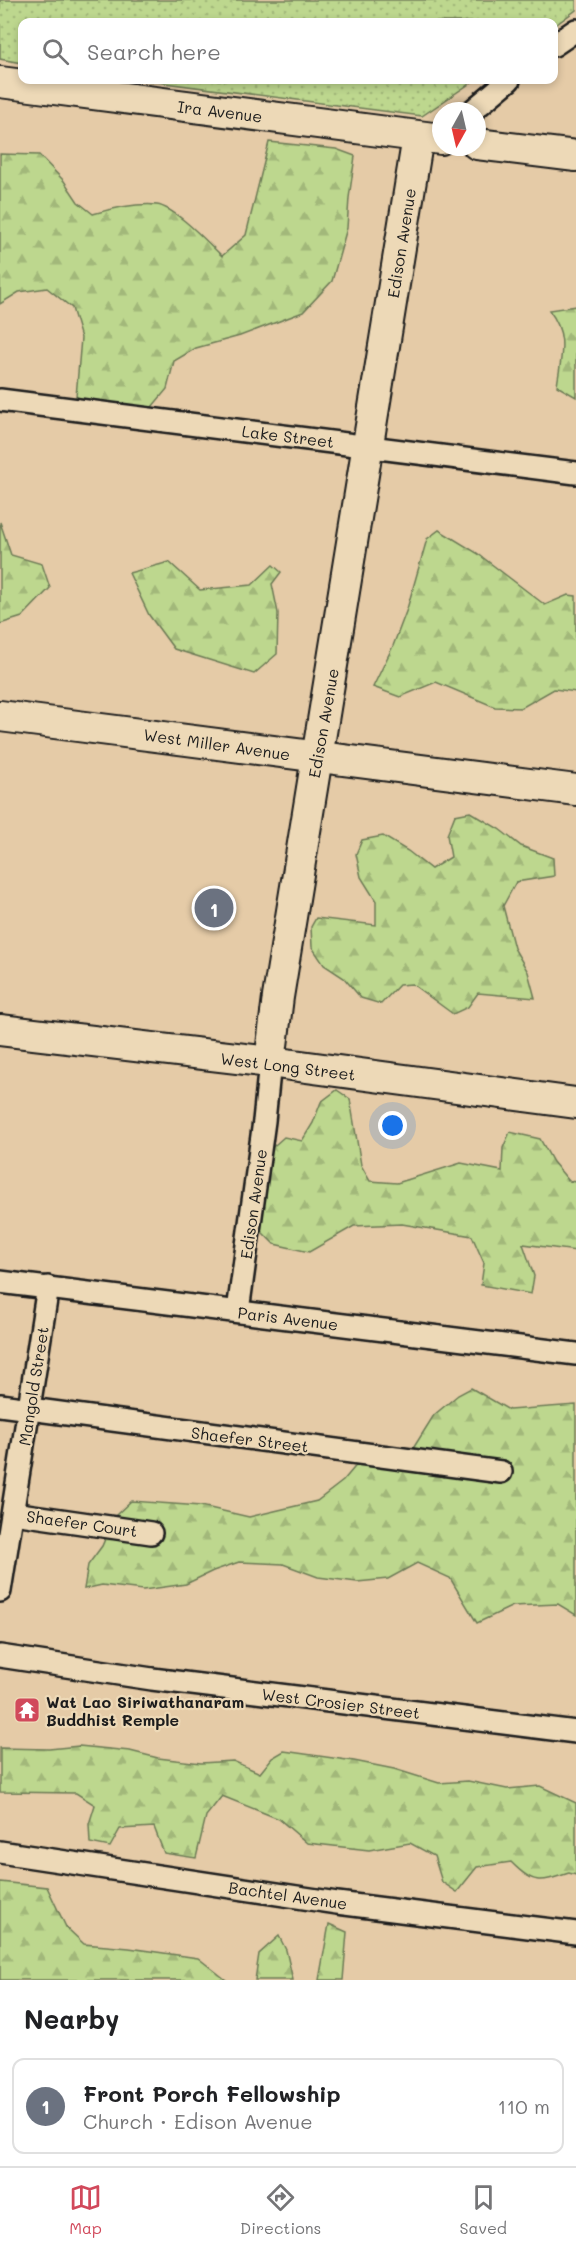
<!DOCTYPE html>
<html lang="en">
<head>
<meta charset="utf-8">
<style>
  :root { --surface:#fff; --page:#f2f2f2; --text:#202124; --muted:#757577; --line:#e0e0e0; --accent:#d1495b }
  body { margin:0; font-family:Mali,sans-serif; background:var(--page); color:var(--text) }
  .compass { position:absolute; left:432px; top:102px; width:54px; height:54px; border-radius:50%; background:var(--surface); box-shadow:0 3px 9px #0003; rotate:188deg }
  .you { position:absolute; left:393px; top:1126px; width:21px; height:21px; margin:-15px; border:4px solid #fff; border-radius:50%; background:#1a73e8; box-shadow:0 0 0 9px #1a73e833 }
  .badge { display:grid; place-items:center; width:39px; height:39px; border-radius:50%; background:var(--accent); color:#fff; font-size:20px; font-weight:700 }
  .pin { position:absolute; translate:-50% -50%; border:3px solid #fff; box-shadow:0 2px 6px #0006 }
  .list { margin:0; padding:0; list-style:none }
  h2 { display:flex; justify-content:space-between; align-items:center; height:78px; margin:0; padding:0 24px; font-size:26px }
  h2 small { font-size:20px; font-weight:400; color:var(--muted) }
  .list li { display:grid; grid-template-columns:39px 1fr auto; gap:18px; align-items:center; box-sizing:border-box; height:96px; margin:0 12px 12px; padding:0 12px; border:2px solid var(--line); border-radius:12px }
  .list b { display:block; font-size:22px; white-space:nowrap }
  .list p { margin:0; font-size:20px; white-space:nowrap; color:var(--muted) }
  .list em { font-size:20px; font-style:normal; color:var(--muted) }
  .icon { flex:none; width:33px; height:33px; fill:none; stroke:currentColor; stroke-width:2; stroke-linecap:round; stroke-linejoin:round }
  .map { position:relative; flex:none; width:576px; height:1980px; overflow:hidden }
  .search { position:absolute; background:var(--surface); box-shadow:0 3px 9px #0003; left:18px; right:18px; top:18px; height:66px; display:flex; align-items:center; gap:15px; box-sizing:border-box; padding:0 21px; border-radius:12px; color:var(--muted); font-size:22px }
  .sheet { height:186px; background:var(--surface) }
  nav { display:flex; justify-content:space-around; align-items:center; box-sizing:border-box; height:84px; border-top:2px solid var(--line); background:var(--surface); font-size:16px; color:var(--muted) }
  nav a { display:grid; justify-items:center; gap:3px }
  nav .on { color:var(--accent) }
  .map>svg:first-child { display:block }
  .grass { fill:url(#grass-dots); stroke:#6c7a55; stroke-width:1.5 }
  .forest { fill:url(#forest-firs); stroke:#6c7a55; stroke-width:1.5 }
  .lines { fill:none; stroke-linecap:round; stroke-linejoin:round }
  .street-casing { stroke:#1c1c1c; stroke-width:26 }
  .secondary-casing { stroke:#1c1c1c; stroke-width:34 }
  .street { stroke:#edd9b7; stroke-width:21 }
  .secondary { stroke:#edd9b7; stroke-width:30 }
  .labels { text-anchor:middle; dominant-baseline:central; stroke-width:4.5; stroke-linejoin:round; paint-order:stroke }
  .street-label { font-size:16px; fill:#1c1c1c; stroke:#edd9b7 }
  .poi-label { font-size:16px; font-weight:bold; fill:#1c1c1c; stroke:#edd9b7; text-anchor:start }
</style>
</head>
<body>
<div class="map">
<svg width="576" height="1980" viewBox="0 0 576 1980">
  <defs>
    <pattern id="grass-dots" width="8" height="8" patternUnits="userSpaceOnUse" patternTransform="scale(1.5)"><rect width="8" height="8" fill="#bdd78e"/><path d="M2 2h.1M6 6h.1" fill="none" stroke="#a2b87a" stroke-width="1.8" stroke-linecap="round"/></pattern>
    <pattern id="forest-firs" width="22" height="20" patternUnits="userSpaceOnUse" patternTransform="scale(1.5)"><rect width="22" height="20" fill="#bdd78e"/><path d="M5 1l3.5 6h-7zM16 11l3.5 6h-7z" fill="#a2b87a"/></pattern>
  </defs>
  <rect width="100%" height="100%" fill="#e5cba7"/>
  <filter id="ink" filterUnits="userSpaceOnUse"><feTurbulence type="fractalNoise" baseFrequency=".0167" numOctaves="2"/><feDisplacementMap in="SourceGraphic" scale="12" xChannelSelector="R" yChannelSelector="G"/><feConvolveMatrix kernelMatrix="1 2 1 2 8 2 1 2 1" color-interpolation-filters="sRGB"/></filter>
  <g filter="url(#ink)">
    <g class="grass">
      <path d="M 0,0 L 576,0 L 576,10 L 554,26 L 554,22 L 22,22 L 22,63 L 0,59 Z"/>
      <path d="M 141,80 L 475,80 L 422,116 Z"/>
    </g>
    <g class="forest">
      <path d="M 269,142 L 336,149 L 355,156 L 349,198 L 347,228 L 332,281 L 303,312 L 240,336 L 196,348 L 174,361 L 167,389 L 152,407 L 114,406 L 76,397 L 81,338 L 72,308 L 47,288 L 19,292 L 0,304 L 0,154 L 39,155 L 64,181 L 78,202 L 93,214 C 114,208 136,203 157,205 C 176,208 208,243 222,256 L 246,235 Z"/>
      <path d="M 576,306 L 576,397 L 557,386 C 561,356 569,336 549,310 Z"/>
      <path d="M 0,522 L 11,555 L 42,564 L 50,588 L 22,617 L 0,624 Z"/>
      <path d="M 439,530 L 477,553 L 545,605 L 568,595 L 576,596 L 576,692 L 554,689 L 521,708 L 495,707 L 436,682 L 400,697 L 373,687 L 393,646 L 407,609 L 427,539 Z"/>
      <path d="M 169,562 L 200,590 L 252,585 L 273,565 L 281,572 L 272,584 L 278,613 L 277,654 L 254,674 L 174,649 L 149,615 L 129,573 Z"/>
      <path d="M 470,812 L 499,829 L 521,846 L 553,858 L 554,876 L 516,882 L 503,906 L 514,948 L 528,972 L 535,998 L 478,993 L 468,1007 L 453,1014 L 412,984 L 399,985 L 381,1004 L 361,998 L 344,978 L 324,965 L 312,947 L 311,927 L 316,918 L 376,925 L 376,901 L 361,877 L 356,854 L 362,840 L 383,836 L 408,851 L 431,869 L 451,857 L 447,835 L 455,815 Z"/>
      <path d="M 337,1090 L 350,1099 L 361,1165 L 370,1181 L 397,1183 L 461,1163 L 502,1171 L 503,1148 L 510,1132 L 540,1139 L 553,1162 L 569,1181 L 576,1182 L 576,1251 L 523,1244 L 534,1276 L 531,1294 L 481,1285 L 484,1263 L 472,1236 L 402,1224 L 354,1226 L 309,1252 L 274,1244 L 259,1229 L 267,1152 L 284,1137 L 302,1141 L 313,1123 L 321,1102 Z"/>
      <path d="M 471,1388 L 509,1410 L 576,1405 L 576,1615 L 558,1604 L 513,1606 L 477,1623 L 450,1578 L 417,1563 L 388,1579 L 357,1582 L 318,1577 L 283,1564 L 239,1562 L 213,1571 L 186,1584 L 143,1590 L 102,1585 L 84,1589 L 88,1565 L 102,1546 L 115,1516 L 131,1501 L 201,1506 L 249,1517 L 317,1501 L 343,1481 L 359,1462 L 414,1447 L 434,1415 L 458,1395 Z"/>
      <path d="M 79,1746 L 130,1751 L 158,1758 L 201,1763 L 233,1761 L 260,1773 L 272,1758 L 284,1751 L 354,1761 L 394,1769 L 439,1783 L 468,1781 L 507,1789 L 540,1786 L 576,1803 L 576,1875 L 569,1873 C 539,1883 534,1885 511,1862 L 477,1867 L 457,1892 L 442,1882 L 434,1856 L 410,1843 L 369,1850 L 307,1843 L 279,1819 L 222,1796 L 206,1816 L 196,1858 L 164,1853 L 154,1827 L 120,1829 L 110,1847 L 90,1843 L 89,1824 L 95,1805 L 76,1793 L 0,1792 L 0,1748 L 49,1749 Z"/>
      <path d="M 0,1882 L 47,1887 L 66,1927 L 84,1944 L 129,1948 L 198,1958 L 226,1980 L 0,1980 Z"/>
      <path d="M 329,1924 L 347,1932 L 343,1980 L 319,1980 Z"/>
      <path d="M 279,1936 L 286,1950 L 293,1980 L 255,1980 L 259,1954 Z"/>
    </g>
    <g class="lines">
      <defs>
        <g id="street">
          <path d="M 554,45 L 576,30"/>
          <path d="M 472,111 L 509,80"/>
          <path d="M 0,400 L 576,473"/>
          <path d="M 0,1282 L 576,1354"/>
          <path d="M 238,1311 L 264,1121 L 270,1062"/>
          <path d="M 0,1405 L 501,1472"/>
          <path d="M 13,1513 L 151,1533"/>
          <path d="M 0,1591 L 48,1287"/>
          <path d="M 0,1656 L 152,1679 L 576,1732"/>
          <path d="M 0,1852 L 337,1903 L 576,1933"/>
        </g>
        <g id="secondary">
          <path d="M 0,82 L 441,139"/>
          <path d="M 477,144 L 576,156"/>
          <path d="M 0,716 L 576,790"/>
          <path d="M 0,1030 L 270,1062 L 576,1103"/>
          <path d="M 270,1062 L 278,997 L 418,137"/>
        </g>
      </defs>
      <use href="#street" class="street-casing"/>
      <use href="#secondary" class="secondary-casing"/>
      <use href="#street" class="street"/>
      <use href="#secondary" class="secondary"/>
    </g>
  </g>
  <defs>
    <symbol id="temple-square" viewBox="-11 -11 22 22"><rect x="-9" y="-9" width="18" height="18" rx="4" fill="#d1495b" stroke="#edd9b7"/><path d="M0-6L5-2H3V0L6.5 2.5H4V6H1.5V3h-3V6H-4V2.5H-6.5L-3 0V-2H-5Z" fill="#fff"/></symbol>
  </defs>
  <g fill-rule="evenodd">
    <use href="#temple-square" x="12" y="1695" width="30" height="30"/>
  </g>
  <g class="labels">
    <g class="street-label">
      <text transform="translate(220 111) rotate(7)">Ira Avenue</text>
      <text transform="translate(401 243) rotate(-81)">Edison Avenue</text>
      <text transform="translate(288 436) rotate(7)">Lake Street</text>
      <text transform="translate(323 723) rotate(-80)">Edison Avenue</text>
      <text transform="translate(217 744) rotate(8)">West Miller Avenue</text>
      <text transform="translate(288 1066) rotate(7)">West Long Street</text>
      <text transform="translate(253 1204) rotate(-82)">Edison Avenue</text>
      <text transform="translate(288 1318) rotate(7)">Paris Avenue</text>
      <text transform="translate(33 1386) rotate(-81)">Mangold Street</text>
      <text transform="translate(250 1439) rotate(7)">Shaefer Street</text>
      <text transform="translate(82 1523) rotate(8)">Shaefer Court</text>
      <text transform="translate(341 1703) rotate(7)">West Crosier Street</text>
      <text transform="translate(288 1895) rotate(8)">Bachtel Avenue</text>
    </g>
    <g class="poi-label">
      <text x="46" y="1701">Wat Lao Siriwathanaram<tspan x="46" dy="18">Buddhist Remple</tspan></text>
    </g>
  </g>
</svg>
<svg class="compass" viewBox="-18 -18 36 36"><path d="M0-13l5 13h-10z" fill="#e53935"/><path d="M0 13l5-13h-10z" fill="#757577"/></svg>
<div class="you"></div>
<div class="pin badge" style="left:214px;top:908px;background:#6b7280">1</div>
<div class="search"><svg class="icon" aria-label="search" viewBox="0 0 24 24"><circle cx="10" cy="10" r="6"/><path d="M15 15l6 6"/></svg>Search here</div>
</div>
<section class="sheet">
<h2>Nearby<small></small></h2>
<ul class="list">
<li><span class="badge" style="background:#6b7280">1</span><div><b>Front Porch Fellowship</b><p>Church · Edison Avenue</p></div><em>110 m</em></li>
</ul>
</section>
<nav>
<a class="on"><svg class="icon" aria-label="map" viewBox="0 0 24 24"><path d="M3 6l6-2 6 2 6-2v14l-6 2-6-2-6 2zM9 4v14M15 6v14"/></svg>Map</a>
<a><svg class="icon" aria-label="directions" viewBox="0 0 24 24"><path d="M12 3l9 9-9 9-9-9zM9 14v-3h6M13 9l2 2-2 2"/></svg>Directions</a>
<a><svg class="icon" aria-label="saved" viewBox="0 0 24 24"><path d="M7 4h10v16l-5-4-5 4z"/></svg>Saved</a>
</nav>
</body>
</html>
